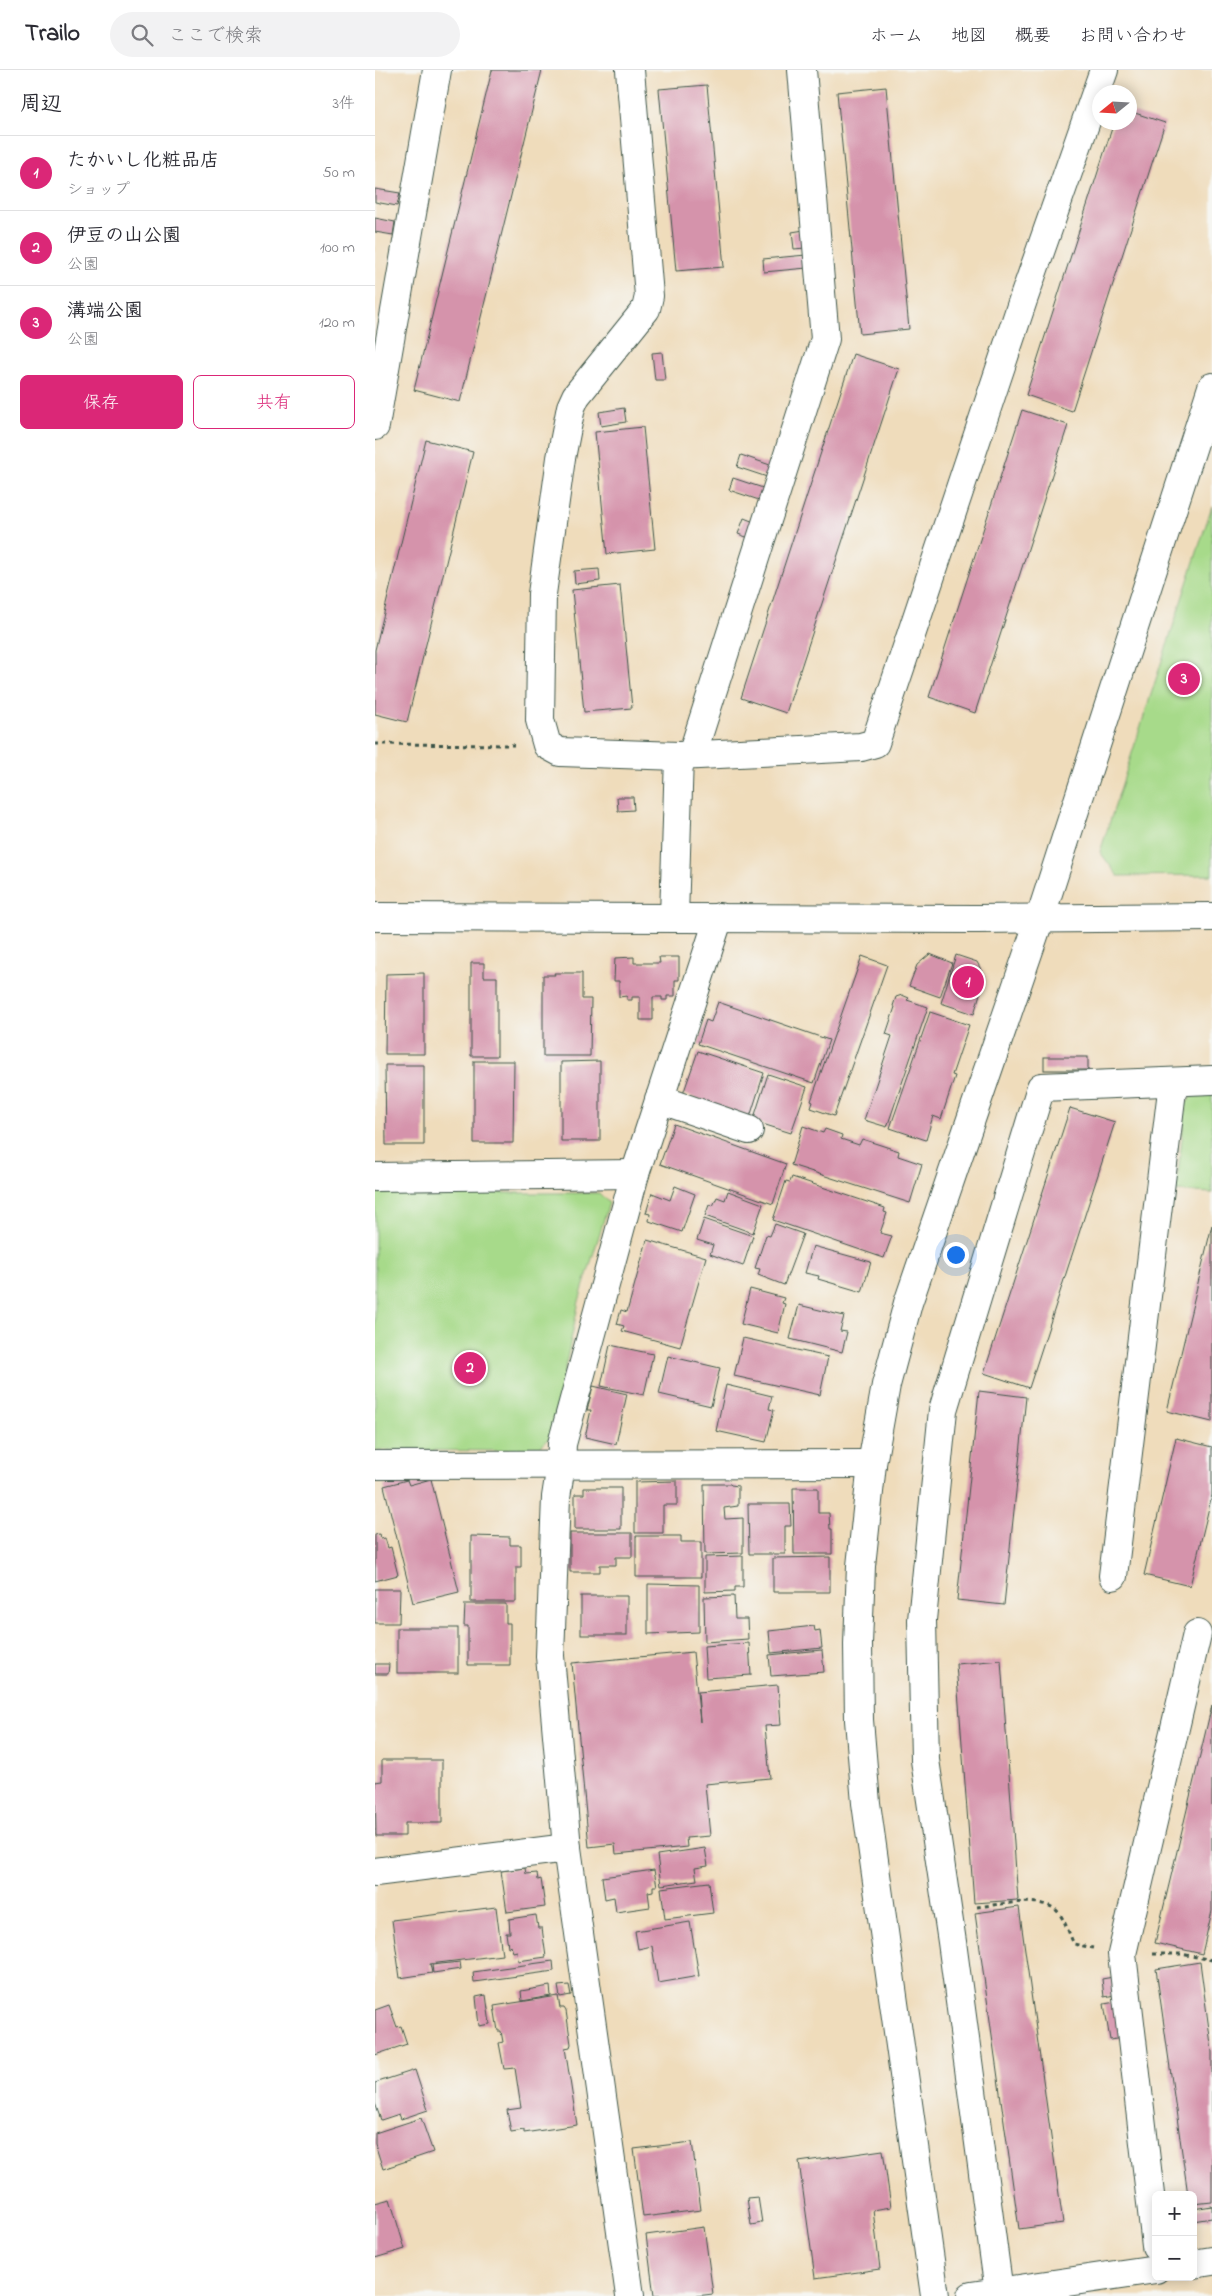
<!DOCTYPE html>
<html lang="ja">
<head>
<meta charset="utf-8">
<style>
  :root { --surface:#fff; --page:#f2f2f3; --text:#2b2b33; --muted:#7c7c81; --line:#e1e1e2; --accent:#db2777 }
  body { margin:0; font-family:"Indie Flower","Klee One",sans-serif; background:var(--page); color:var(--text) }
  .controls { position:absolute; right:15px; bottom:15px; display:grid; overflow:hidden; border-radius:8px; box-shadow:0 2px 12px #0003 }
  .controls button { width:45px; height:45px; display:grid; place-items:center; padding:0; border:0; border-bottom:1px solid var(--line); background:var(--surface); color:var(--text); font:25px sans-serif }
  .compass { position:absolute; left:717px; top:15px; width:45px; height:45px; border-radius:50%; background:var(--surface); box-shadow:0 2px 12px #0003; rotate:252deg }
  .you { position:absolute; left:580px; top:1184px; width:18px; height:18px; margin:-12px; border:4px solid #fff; border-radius:50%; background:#1a73e8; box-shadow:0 0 0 8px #1a73e833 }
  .badge { display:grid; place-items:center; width:32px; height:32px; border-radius:50%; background:var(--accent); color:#fff; font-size:16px; font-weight:700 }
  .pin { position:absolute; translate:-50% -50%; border:2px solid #fff; box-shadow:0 1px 5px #0006 }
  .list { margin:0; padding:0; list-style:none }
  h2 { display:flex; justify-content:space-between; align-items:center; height:65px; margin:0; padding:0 20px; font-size:21px }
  h2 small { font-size:16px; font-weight:400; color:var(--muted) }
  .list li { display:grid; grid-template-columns:32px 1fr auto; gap:15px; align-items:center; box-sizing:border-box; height:75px; padding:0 20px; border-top:1px solid var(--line) }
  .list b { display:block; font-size:19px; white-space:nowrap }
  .list p { margin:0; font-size:16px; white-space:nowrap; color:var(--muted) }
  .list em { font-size:16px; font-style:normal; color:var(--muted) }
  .actions { display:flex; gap:10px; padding:15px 20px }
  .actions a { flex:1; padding:11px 0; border:1px solid var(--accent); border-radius:8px; text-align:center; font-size:18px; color:var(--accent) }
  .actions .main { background:var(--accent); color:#fff }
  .icon { flex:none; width:28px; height:28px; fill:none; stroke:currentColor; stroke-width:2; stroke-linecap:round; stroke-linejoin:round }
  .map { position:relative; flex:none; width:837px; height:2226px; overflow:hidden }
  header { display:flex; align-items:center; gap:30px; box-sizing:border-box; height:70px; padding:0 25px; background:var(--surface); border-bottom:1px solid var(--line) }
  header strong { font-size:24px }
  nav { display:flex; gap:28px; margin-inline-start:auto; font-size:18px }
  .search { width:350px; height:45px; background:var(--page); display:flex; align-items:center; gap:12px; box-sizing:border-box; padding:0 18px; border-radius:28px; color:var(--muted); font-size:19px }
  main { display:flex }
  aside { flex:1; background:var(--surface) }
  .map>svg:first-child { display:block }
  .park { fill:#a7da8a; stroke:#638c5f }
  .building { fill:#d593ab }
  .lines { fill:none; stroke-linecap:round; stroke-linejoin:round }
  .minor-casing { stroke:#3e5548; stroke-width:30 }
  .path { stroke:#3e5548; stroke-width:3; stroke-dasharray:4 4; stroke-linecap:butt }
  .minor { stroke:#fff; stroke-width:28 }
</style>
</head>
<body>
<header>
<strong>Trailo</strong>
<div class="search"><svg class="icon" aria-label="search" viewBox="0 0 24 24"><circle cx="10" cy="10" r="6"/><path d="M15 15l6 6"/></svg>ここで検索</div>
<nav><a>ホーム</a><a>地図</a><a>概要</a><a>お問い合わせ</a></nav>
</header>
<main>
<aside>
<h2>周辺<small>3件</small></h2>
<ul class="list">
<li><span class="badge">1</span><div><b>たかいし化粧品店</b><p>ショップ</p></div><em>50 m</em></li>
<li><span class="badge">2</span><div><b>伊豆の山公園</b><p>公園</p></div><em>100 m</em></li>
<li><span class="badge">3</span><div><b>溝端公園</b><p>公園</p></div><em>120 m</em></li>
</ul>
<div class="actions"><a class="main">保存</a><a>共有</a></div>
</aside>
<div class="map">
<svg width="837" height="2226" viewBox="0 0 837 2226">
  <rect width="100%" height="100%" fill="#f6f6f2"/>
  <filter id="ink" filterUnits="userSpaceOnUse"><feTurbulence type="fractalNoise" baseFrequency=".02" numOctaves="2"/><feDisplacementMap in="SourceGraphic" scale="10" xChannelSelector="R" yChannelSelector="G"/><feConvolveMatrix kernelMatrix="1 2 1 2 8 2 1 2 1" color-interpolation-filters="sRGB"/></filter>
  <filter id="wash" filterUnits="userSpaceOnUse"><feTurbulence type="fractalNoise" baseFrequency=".0096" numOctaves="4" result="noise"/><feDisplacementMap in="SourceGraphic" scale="20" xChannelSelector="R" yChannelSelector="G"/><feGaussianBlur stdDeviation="1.12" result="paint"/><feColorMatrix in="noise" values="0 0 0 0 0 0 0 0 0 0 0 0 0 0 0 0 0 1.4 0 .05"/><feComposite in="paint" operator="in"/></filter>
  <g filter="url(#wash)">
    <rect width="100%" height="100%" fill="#efdcbb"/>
    <g class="park">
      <path d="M 837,436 L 837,805 L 743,806 L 725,782 Z"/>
      <path d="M 824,1021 L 837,1021 L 837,1123 L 801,1121 L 811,1034 L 816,1027 Z"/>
      <path d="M 0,1123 L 224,1123 L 234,1133 L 204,1231 L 176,1366 L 161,1381 L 0,1380 Z"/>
    </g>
    <g id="blocks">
      <g class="building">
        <path d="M 117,0 L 167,0 L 85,332 L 39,320 Z"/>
        <path d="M 332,15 L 349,197 L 301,201 L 284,19 Z"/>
        <path d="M 511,17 L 534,259 L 485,264 L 462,22 Z"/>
        <path d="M 754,41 L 790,53 L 697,341 L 651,325 L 739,52 L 754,52 Z"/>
        <path d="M 0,119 L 25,123 L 22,136 L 0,132 Z"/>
        <path d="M 0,148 L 20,152 L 18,165 L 0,162 Z"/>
        <path d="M 429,160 L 430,178 L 419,179 L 417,162 Z"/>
        <path d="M 431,185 L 432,198 L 389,202 L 388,189 Z"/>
        <path d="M 287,282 L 290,310 L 280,310 L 277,283 Z"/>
        <path d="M 478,284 L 524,299 L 411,643 L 366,628 Z"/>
        <path d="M 249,338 L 251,352 L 226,356 L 224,342 Z"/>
        <path d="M 647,340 L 693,355 L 600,643 L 554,627 Z"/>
        <path d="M 268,357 L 280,479 L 232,484 L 220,362 Z"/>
        <path d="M 51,370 L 98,382 L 32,652 L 0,644 L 0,580 Z"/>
        <path d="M 366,385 L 398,396 L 395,408 L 362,397 Z"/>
        <path d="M 358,408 L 391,419 L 387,431 L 354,420 Z"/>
        <path d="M 369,448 L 379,452 L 374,468 L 363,464 Z"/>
        <path d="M 224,499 L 225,511 L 200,514 L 199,501 Z"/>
        <path d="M 245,515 L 257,638 L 209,642 L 197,520 Z"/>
        <path d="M 242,727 L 258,727 L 259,740 L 243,741 Z"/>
        <path d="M 555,884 L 577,893 L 565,927 L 534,916 L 542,895 Z"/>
        <path d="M 581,885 L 602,892 L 610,907 L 599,944 L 566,933 Z"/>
        <path d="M 487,886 L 512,895 L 459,1046 L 436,1038 L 438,1032 L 436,1031 Z"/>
        <path d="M 259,887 L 259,893 L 285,893 L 284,887 L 304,887 L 304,910 L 300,910 L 300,926 L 292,926 L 292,930 L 287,930 L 287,927 L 278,927 L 278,950 L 265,950 L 265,927 L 257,927 L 257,930 L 252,930 L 252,926 L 244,927 L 244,911 L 239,911 L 240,888 Z"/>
        <path d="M 96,893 L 109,893 L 109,907 L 122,907 L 122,986 L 96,986 Z"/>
        <path d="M 49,903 L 49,984 L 10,984 L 11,904 Z"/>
        <path d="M 179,903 L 207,903 L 207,929 L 216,929 L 215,986 L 168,986 L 168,905 L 180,905 Z"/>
        <path d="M 527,925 L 534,928 L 532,930 L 553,937 L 512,1057 L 489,1050 L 517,966 L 511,964 L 520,937 L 518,936 L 521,927 Z"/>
        <path d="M 343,932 L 454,970 L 439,1013 L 323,974 L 331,950 L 336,952 Z"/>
        <path d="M 555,942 L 594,955 L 577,1005 L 580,1006 L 566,1049 L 558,1046 L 551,1070 L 515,1058 Z"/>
        <path d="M 323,981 L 389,1003 L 375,1047 L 308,1024 Z"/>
        <rect x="669" y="987" width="44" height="13"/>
        <path d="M 99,991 L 139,991 L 138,1073 L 99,1073 Z"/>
        <path d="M 225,991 L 225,1071 L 186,1071 L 186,992 Z"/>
        <path d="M 10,995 L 49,995 L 49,1075 L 11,1075 Z"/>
        <path d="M 393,1004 L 432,1017 L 416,1063 L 378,1051 Z"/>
        <path d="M 695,1038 L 740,1052 L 654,1318 L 609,1303 Z"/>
        <path d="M 299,1054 L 411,1094 L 398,1134 L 285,1094 Z"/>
        <path d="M 428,1056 L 448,1063 L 450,1059 L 467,1065 L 466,1069 L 484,1075 L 487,1069 L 524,1081 L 523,1086 L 547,1094 L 535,1133 L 416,1095 Z"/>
        <path d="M 417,1107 L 510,1138 L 509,1142 L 512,1143 L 505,1163 L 517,1166 L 509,1188 L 398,1150 L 411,1111 L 415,1112 Z"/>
        <path d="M 300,1116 L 320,1124 L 307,1162 L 274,1151 L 275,1144 L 271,1143 L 277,1123 L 295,1130 Z"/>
        <path d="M 353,1121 L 388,1134 L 378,1163 L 330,1146 L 334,1135 L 338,1136 L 342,1127 L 350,1130 Z"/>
        <path d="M 329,1149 L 378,1166 L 368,1196 L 335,1184 L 338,1175 L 322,1170 Z"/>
        <path d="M 400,1154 L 428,1164 L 409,1215 L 383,1205 L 385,1199 L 380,1198 L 391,1165 L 395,1166 Z"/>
        <path d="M 837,1155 L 837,1352 L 792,1341 Z"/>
        <path d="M 272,1170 L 331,1187 L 305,1277 L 247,1261 L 249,1256 L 242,1254 L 246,1240 L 252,1242 Z"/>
        <path d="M 438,1176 L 496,1192 L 487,1222 L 443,1209 L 444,1206 L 430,1203 Z"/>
        <path d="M 375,1219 L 409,1228 L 407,1233 L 410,1234 L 403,1263 L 366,1254 Z"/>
        <path d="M 424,1235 L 469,1246 L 465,1261 L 472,1262 L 467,1282 L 415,1269 Z"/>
        <path d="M 368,1268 L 453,1287 L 445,1325 L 359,1306 Z"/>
        <path d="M 235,1275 L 278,1284 L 269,1325 L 226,1316 Z"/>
        <path d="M 293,1286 L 345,1298 L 336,1336 L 284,1324 Z"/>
        <path d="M 351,1315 L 397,1326 L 394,1339 L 399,1340 L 391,1372 L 341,1361 Z"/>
        <path d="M 218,1316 L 252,1324 L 241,1374 L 210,1367 L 216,1340 L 212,1340 Z"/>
        <path d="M 604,1321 L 651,1327 L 629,1535 L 582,1530 Z"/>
        <path d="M 801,1368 L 837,1377 L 837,1425 L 815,1516 L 769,1505 Z"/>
        <path d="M 56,1409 L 84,1522 L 38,1533 L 9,1416 L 32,1410 L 34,1415 Z"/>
        <path d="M 302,1411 L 302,1435 L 288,1435 L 288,1463 L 260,1463 L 260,1412 Z"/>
        <path d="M 329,1414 L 355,1414 L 356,1415 L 363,1416 L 363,1436 L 349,1438 L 350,1449 L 368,1448 L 368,1483 L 330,1484 Z"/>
        <path d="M 209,1418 L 246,1418 L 246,1459 L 200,1459 L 200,1424 L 209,1424 Z"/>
        <path d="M 418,1418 L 443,1418 L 443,1443 L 454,1443 L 455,1459 L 457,1459 L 457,1484 L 419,1484 Z"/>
        <path d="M 373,1434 L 415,1434 L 416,1456 L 410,1456 L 410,1484 L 374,1484 Z"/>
        <path d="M 195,1463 L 257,1463 L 257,1487 L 241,1487 L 241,1495 L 225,1495 L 225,1502 L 195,1502 Z"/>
        <path d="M 4,1464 L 6,1469 L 10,1468 L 13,1478 L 16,1477 L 23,1505 L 0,1511 L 0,1465 Z"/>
        <path d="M 96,1466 L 135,1467 L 135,1475 L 146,1475 L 146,1497 L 141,1497 L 141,1532 L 96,1532 Z"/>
        <path d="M 261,1466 L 306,1466 L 306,1472 L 326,1472 L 326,1507 L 261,1507 Z"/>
        <path d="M 368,1486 L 368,1517 L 360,1517 L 360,1521 L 330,1522 L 330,1487 Z"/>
        <path d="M 455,1487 L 455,1522 L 398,1522 L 398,1488 Z"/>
        <path d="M 273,1514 L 324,1515 L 324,1562 L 273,1564 Z"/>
        <path d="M 0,1519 L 25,1519 L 24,1553 L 0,1553 Z"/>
        <rect x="206" y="1526" width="46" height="39"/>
        <path d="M 359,1526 L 360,1549 L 372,1549 L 373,1569 L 330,1572 L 329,1527 Z"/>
        <path d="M 90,1534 L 131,1534 L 131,1553 L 135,1553 L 135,1595 L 93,1595 L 93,1556 L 89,1556 Z"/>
        <path d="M 439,1556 L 440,1561 L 445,1560 L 447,1578 L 396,1583 L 394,1561 Z"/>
        <rect x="22" y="1558" width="61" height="45"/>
        <path d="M 374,1573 L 376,1605 L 331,1608 L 329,1576 Z"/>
        <path d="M 447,1580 L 449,1602 L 396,1606 L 394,1585 Z"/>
        <path d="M 318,1582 L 325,1652 L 323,1622 L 403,1615 L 406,1655 L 390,1656 L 395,1708 L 330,1714 L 335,1766 L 311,1768 L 312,1777 L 241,1784 L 240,1774 L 214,1777 L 197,1593 Z"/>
        <path d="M 626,1590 L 643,1830 L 599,1833 L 581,1594 Z"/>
        <path d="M 0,1594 L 14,1594 L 13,1604 L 0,1604 Z"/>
        <path d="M 837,1635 L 837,1841 L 827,1884 L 780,1873 Z"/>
        <path d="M 7,1690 L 67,1690 L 67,1753 L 30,1753 L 30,1766 L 1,1766 L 0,1712 L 7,1711 Z"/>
        <path d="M 330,1778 L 333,1796 L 320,1798 L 322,1810 L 286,1815 L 282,1785 Z"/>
        <path d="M 150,1798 L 151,1804 L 162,1803 L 163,1810 L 166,1809 L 170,1837 L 132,1842 L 126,1801 Z"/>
        <path d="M 279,1800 L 282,1816 L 278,1816 L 278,1821 L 273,1822 L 275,1837 L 241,1842 L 239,1827 L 230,1829 L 227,1807 Z"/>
        <path d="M 334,1812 L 338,1843 L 290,1849 L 286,1818 Z"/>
        <path d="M 121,1837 L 127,1885 L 55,1894 L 57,1903 L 25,1908 L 17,1850 Z"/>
        <path d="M 644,1837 L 688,2153 L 644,2159 L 600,1843 Z"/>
        <path d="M 161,1845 L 163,1858 L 167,1858 L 171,1887 L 143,1891 L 142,1881 L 138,1882 L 136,1876 L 133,1877 L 131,1863 L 135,1863 L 134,1849 Z"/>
        <path d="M 315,1852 L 324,1906 L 283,1913 L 277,1876 L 263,1879 L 260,1861 Z"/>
        <path d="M 178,1891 L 179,1901 L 99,1912 L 98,1902 Z"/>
        <path d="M 85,1892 L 86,1899 L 58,1903 L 57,1895 Z"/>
        <path d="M 825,1892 L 837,1982 L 837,2132 L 818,2134 L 818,2125 L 813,2125 L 781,1899 Z"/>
        <path d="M 738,1907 L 740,1925 L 729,1927 L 727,1909 Z"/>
        <path d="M 194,1915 L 196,1925 L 185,1927 L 183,1916 Z"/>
        <path d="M 175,1916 L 176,1926 L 147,1931 L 146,1921 Z"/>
        <path d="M 111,1925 L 115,1954 L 104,1956 L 101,1927 Z"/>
        <path d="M 183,1926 L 185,1938 L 189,1938 L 191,1941 L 196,1974 L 195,1977 L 190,1978 L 202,2055 L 149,2063 L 149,2060 L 136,2062 L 132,2040 L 146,2038 L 140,1998 L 129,1999 L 124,1973 L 128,1972 L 126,1961 L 123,1961 L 119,1936 Z"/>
        <path d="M 741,1932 L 747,1968 L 735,1970 L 729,1934 Z"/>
        <path d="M 14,1935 L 22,1957 L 26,1956 L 32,1974 L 0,1985 L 0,1940 Z"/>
        <path d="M 40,2000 L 53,2040 L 26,2049 L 24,2044 L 6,2050 L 0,2033 L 0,2013 Z"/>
        <path d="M 46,2048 L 58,2082 L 8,2099 L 0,2074 L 0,2063 Z"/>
        <path d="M 317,2072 L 326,2140 L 268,2147 L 259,2079 Z"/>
        <path d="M 508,2080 L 516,2137 L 498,2140 L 505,2199 L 440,2208 L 424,2092 Z"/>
        <path d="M 383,2127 L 387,2153 L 376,2155 L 372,2128 Z"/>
        <path d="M 15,2129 L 30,2179 L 0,2188 L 0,2133 Z"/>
        <path d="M 837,2136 L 837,2148 L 818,2151 L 818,2139 Z"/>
        <path d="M 329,2157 L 338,2224 L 321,2226 L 279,2226 L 271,2165 Z"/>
      </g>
    </g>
  </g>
  <g filter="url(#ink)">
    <use href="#blocks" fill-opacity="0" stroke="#3e5548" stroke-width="1"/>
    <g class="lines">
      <defs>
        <g id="minor">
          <path d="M 255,0 L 274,226 L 271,239 L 201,326 L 196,337 L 186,388 L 167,524 L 165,650 L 172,675 L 185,682 L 304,686 L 486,677 L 500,673 L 648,230 L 729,0"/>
          <path d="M 0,356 L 62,0"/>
          <path d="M 317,685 L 450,269 L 427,0"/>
          <path d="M 0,847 L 602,849 L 837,847"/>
          <path d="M 299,847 L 304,686"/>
          <path d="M 284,1029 L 374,1060"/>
          <path d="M 0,1107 L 260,1104"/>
          <path d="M 0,1395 L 497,1394"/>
          <path d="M 738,1506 L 798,1012"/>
          <path d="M 0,1802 L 192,1778"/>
          <path d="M 781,2176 L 747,1884 L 822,1564"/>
          <path d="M 818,2194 L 837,2191"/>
          <path d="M 624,2222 L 577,1872 L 550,1690 L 547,1550 L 568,1340 L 666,1017 L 837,1010"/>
          <path d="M 255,2226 L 192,1778 L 175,1586 L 181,1427 L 186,1395 L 187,1374 L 260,1104 L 344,847"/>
          <path d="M 560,2226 L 491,1733 L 484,1650 L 483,1574 L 486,1496 L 497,1394 L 511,1315 L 533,1233 L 665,848 L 837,317"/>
          <path d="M 596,2226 L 781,2199"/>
        </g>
      </defs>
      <use href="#minor" class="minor-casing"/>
      <g class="path">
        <path d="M 0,674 L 139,675"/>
        <path d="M 602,1837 C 622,1835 669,1825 683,1842 C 690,1850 694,1864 699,1874 L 718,1878"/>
        <path d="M 778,1884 L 806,1884 L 837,1890"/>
      </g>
      <use href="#minor" class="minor"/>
    </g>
  </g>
</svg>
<div class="controls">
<button>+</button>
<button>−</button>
</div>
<svg class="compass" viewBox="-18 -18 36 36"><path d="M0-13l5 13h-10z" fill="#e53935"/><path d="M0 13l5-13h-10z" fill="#7c7c81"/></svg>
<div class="you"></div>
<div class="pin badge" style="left:593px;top:912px">1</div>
<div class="pin badge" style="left:95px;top:1298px">2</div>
<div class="pin badge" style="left:809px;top:609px">3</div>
</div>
</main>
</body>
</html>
